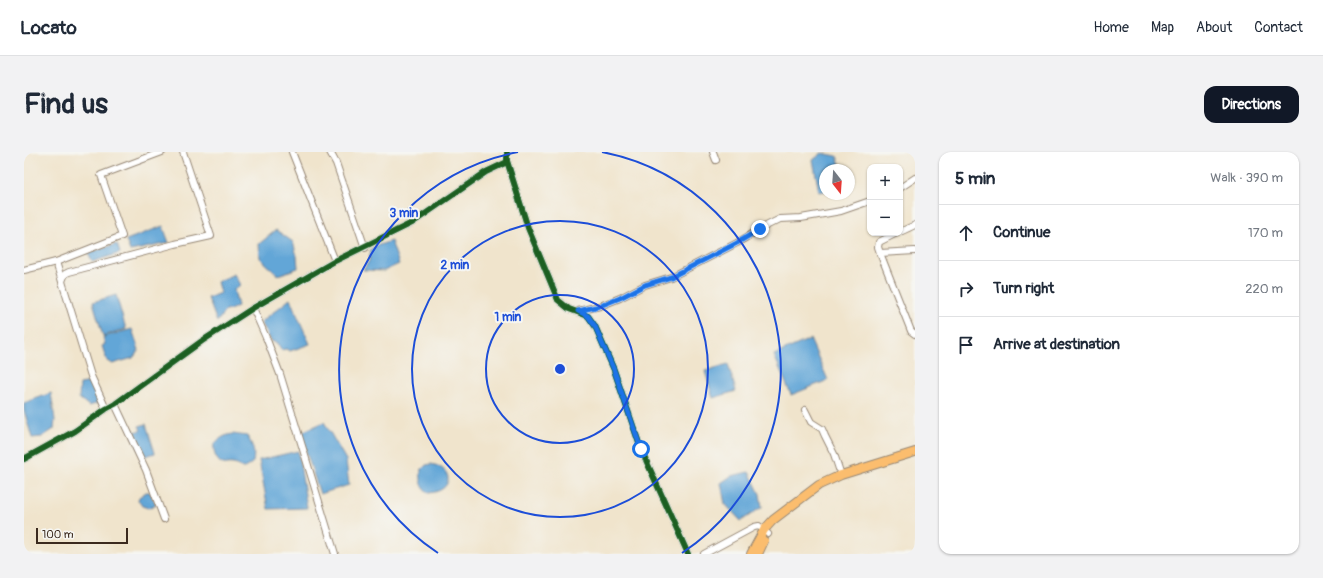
<!DOCTYPE html>
<html lang="en">
<head>
<meta charset="utf-8">
<style>
  :root { --surface:#fff; --page:#f2f2f3; --text:#1f2937; --muted:#747a83; --line:#e0e1e3; --accent:#111827 }
  body { margin:0; font-family:Pangolin,sans-serif; background:var(--page); color:var(--text) }
  .controls { position:absolute; right:12px; top:12px; display:grid; overflow:hidden; border-radius:8px; box-shadow:0 1px 3px #0004 }
  .controls button { width:36px; height:36px; display:grid; place-items:center; padding:0; border:0; border-bottom:1px solid var(--line); background:var(--surface); color:var(--text); font:20px sans-serif }
  .compass { position:absolute; left:795px; top:12px; width:36px; height:36px; border-radius:50%; background:var(--surface); box-shadow:0 1px 3px #0004; rotate:163deg }
  .scale { position:absolute; left:12px; bottom:10px; width:92px; box-sizing:border-box; padding-left:4px; border:2px solid #3b2a1e; border-top:0; font-size:11px; line-height:14px; white-space:nowrap; color:#3b2a1e; -webkit-text-stroke:3px #f6f6f2; paint-order:stroke }
  .stop { position:absolute; width:12px; height:12px; margin:-9px; border:3px solid #1a73e8; border-radius:50%; background:#fff }
  .stop.end { background:#1a73e8; border-color:#fff; box-shadow:0 1px 4px #0008 }
  .list { margin:0; padding:0; list-style:none }
  h2 { display:flex; justify-content:space-between; align-items:center; height:52px; margin:0; padding:0 16px; font-size:17px }
  h2 small { font-size:13px; font-weight:400; color:var(--muted) }
  .list li { display:grid; grid-template-columns:26px 1fr auto; gap:12px; align-items:center; box-sizing:border-box; height:56px; padding:0 16px; border-top:1px solid var(--line) }
  .list b { display:block; font-size:15px; white-space:nowrap }
  .list em { font-size:13px; font-style:normal; color:var(--muted) }
  .icon { flex:none; width:22px; height:22px; fill:none; stroke:currentColor; stroke-width:2; stroke-linecap:round; stroke-linejoin:round }
  .map { position:relative; flex:none; width:891px; height:402px; overflow:hidden; border-radius:12px }
  header { display:flex; align-items:center; gap:24px; box-sizing:border-box; height:56px; padding:0 20px; background:var(--surface); border-bottom:1px solid var(--line) }
  header strong { font-size:19px }
  nav { display:flex; gap:22px; margin-inline-start:auto; font-size:14px }
  .intro { display:flex; align-items:center; justify-content:space-between; box-sizing:border-box; height:96px; padding:0 24px }
  h1 { margin:0; font-size:28px }
  .button { padding:10px 18px; border-radius:12px; background:var(--accent); color:#fff; font-size:14px; font-weight:700 }
  main { display:flex; gap:24px; padding:0 24px }
  aside { flex:1; background:var(--surface); border-radius:12px; box-shadow:0 1px 3px #0004 }
  .map>svg:first-child { display:block }
  .water { fill:#62a6d7; stroke:#4e687a }
  .lines { fill:none; stroke-linecap:round; stroke-linejoin:round }
  .minor-casing { stroke:#968775; stroke-width:8 }
  .major-casing { stroke:#968775; stroke-width:10 }
  .minor { stroke:#fff; stroke-width:6 }
  .major { stroke:#fbbd6e; stroke-width:8 }
  .cycleway-casing { stroke:#f6f6f2; stroke-width:8 }
  .cycleway { stroke:#1b5e20; stroke-width:6 }
  .route { stroke:#1a73e8; stroke-width:5 }
  .ring { fill:none; stroke:#1d4ed8; stroke-width:2 }
  .centre { fill:#1d4ed8; stroke:#f6f6f2; stroke-width:2 }
  .ring-label { font-size:12px; text-anchor:middle; font-weight:bold; fill:#1d4ed8; stroke:#f6f6f2; stroke-width:4; stroke-linejoin:round; paint-order:stroke }
</style>
</head>
<body>
<header>
<strong>Locato</strong>
<nav><a>Home</a><a>Map</a><a>About</a><a>Contact</a></nav>
</header>
<div class="intro"><h1>Find us</h1><a class="button">Directions</a></div>
<main>
<div class="map">
<svg width="891" height="402" viewBox="0 0 891 402">
  <rect width="100%" height="100%" fill="#f6f6f2"/>
  <filter id="ink" filterUnits="userSpaceOnUse"><feTurbulence type="fractalNoise" baseFrequency=".025" numOctaves="2"/><feDisplacementMap in="SourceGraphic" scale="8" xChannelSelector="R" yChannelSelector="G"/><feConvolveMatrix kernelMatrix="1 2 1 2 8 2 1 2 1" color-interpolation-filters="sRGB"/></filter>
  <filter id="wash" filterUnits="userSpaceOnUse"><feTurbulence type="fractalNoise" baseFrequency=".012" numOctaves="4" result="noise"/><feDisplacementMap in="SourceGraphic" scale="16" xChannelSelector="R" yChannelSelector="G"/><feGaussianBlur stdDeviation="0.9" result="paint"/><feColorMatrix in="noise" values="0 0 0 0 0 0 0 0 0 0 0 0 0 0 0 0 0 1.4 0 .05"/><feComposite in="paint" operator="in"/></filter>
  <g filter="url(#wash)">
    <rect width="100%" height="100%" fill="#f0e4cc"/>
    <g class="water">
      <path d="M 798,1 L 813,4 L 818,18 L 801,18 L 801,39 L 795,40 L 789,8 Z"/>
      <path d="M 139,74 L 145,91 L 106,99 L 102,88 Z"/>
      <path d="M 252,78 L 269,90 L 273,104 L 274,116 L 254,123 L 236,106 L 235,92 Z"/>
      <path d="M 367,89 L 375,112 L 360,119 L 339,118 L 345,109 L 347,97 L 349,95 Z"/>
      <path d="M 93,92 L 96,101 L 68,110 L 64,101 Z"/>
      <path d="M 210,122 L 216,133 L 210,138 L 214,154 L 206,158 L 201,159 L 193,170 L 184,146 L 196,141 L 193,130 Z"/>
      <path d="M 92,143 L 102,177 L 79,184 L 69,150 Z"/>
      <path d="M 266,147 L 286,192 L 266,199 L 262,197 L 257,198 L 253,191 L 247,189 L 237,170 Z"/>
      <path d="M 108,177 L 115,198 L 109,206 L 88,212 L 83,209 L 78,194 L 81,192 L 79,185 Z"/>
      <path d="M 786,187 L 804,228 L 767,243 L 750,203 Z"/>
      <path d="M 704,212 L 712,239 L 689,246 L 681,219 Z"/>
      <path d="M 67,230 L 74,242 L 75,251 L 65,254 L 55,246 L 56,232 Z"/>
      <path d="M 27,241 L 31,268 L 30,277 L 18,285 L 8,286 L 0,258 L 0,251 Z"/>
      <path d="M 300,270 L 322,308 L 325,333 L 296,342 L 276,281 Z"/>
      <path d="M 122,272 L 131,301 L 118,305 L 108,279 L 110,278 L 112,280 L 117,278 L 115,274 Z"/>
      <path d="M 209,282 L 223,284 C 229,293 231,300 229,310 C 215,321 221,314 209,312 C 205,311 202,313 199,312 C 191,309 189,298 190,292 C 196,286 201,283 209,282 Z"/>
      <path d="M 274,299 L 283,356 L 244,357 L 235,308 Z"/>
      <path d="M 407,312 C 430,316 430,339 405,341 C 397,336 396,327 397,318 L 402,313 Z"/>
      <path d="M 725,320 L 736,342 L 738,355 L 717,369 L 701,352 L 697,331 L 707,324 Z"/>
      <path d="M 122,340 L 126,340 L 132,352 L 124,356 L 118,354 L 114,348 L 115,345 Z"/>
    </g>
  </g>
  <g filter="url(#ink)">
    <g class="lines">
      <defs>
        <g id="minor">
          <path d="M 268,0 L 311,109"/>
          <path d="M 306,0 L 312,11 L 341,96"/>
          <path d="M 483,0 L 483,9 L 504,76 L 534,148 L 545,157 L 564,164 L 571,174 L 590,218 L 617,297 L 664,402"/>
          <path d="M 689,0 L 692,8"/>
          <path d="M 876,36 L 891,26"/>
          <path d="M 876,80 L 891,73"/>
          <path d="M 873,81 L 855,90 L 854,95 L 856,101 L 887,179 L 891,182"/>
          <path d="M 856,101 L 891,99"/>
          <path d="M 32,110 L 67,224 L 82,257"/>
          <path d="M 0,118 L 32,110 L 98,84 L 77,23 L 138,0"/>
          <path d="M 38,129 L 41,122 L 45,120 L 151,92 L 187,84 L 159,0"/>
          <path d="M 229,156 L 243,188 L 256,222 L 311,402"/>
          <path d="M 554,159 L 576,154 L 596,146 L 621,133 L 647,125 L 713,91 L 736,77 L 756,67 L 777,66 L 817,59 L 846,49"/>
          <path d="M 91,252 L 122,318 L 140,367"/>
          <path d="M 781,258 L 787,270 L 798,277 L 801,284 L 810,302 L 817,323"/>
          <path d="M 0,307 L 51,279 L 82,257 L 91,252 L 178,189 L 229,156 L 311,109 L 388,71 L 462,20 L 481,11"/>
          <path d="M 680,402 L 730,375 L 735,374 L 744,382"/>
        </g>
        <g id="major">
          <path d="M 727,402 L 740,378 L 749,368 L 795,333 L 817,323 L 891,300"/>
          <path d="M 734,402 L 740,389"/>
        </g>
      </defs>
      <use href="#minor" class="minor-casing"/>
      <use href="#major" class="major-casing"/>
      <use href="#minor" class="minor"/>
      <use href="#major" class="major"/>
      <defs>
        <g id="cycleway">
          <path d="M 483,0 L 483,9 L 504,76 L 534,148 L 545,157 L 564,164 L 571,174 L 590,218 L 617,297 L 664,402"/>
          <path d="M 0,307 L 51,279 L 82,257 L 91,252 L 178,189 L 229,156 L 311,109 L 388,71 L 462,20 L 481,11"/>
        </g>
      </defs>
      <use href="#cycleway" class="cycleway-casing"/>
      <use href="#cycleway" class="cycleway"/>
    </g>
  </g>
  <g class="lines" filter="url(#ink)">
    <path class="route" d="M 617,297 L 590,218 L 576,186 L 571,174 L 564,164 L 554,159 L 576,154 L 596,146 L 621,133 L 647,125 L 713,91 L 736,77"/>
  </g>
  <g class="ring">
    <circle cx="536" cy="217" r="74"/>
    <circle cx="536" cy="217" r="148"/>
    <path d="M414 401A221 221 0 0 1 494 0M578 0A221 221 0 0 1 658 401"/>
  </g>
  <circle cx="536" cy="217" r="6" class="centre"/>
  <g class="ring-label">
    <text x="380" y="65">3 min</text>
    <text x="431" y="117">2 min</text>
    <text x="484" y="169">1 min</text>
  </g>
</svg>
<div class="controls">
<button>+</button>
<button>−</button>
</div>
<svg class="compass" viewBox="-18 -18 36 36"><path d="M0-13l5 13h-10z" fill="#e53935"/><path d="M0 13l5-13h-10z" fill="#747a83"/></svg>
<div class="scale">100 m</div>
<div class="stop" style="left:617px;top:297px"></div>
<div class="stop end" style="left:736px;top:77px"></div>
</div>
<aside>
<h2>5 min<small>Walk · 390 m</small></h2>
<ul class="list">
<li><svg class="icon" aria-label="ahead" viewBox="0 0 24 24"><path d="M12 20V5M6 11l6-6 6 6"/></svg><div><b>Continue</b></div><em>170 m</em></li>
<li><svg class="icon" aria-label="right" viewBox="0 0 24 24"><path d="M7 20v-9h11M14 6l5 5-5 5"/></svg><div><b>Turn right</b></div><em>220 m</em></li>
<li><svg class="icon" aria-label="arrive" viewBox="0 0 24 24"><path d="M6 21V4h12l-3 4 3 4H6"/></svg><div><b>Arrive at destination</b></div></li>
</ul>
</aside>
</main>
</body>
</html>
